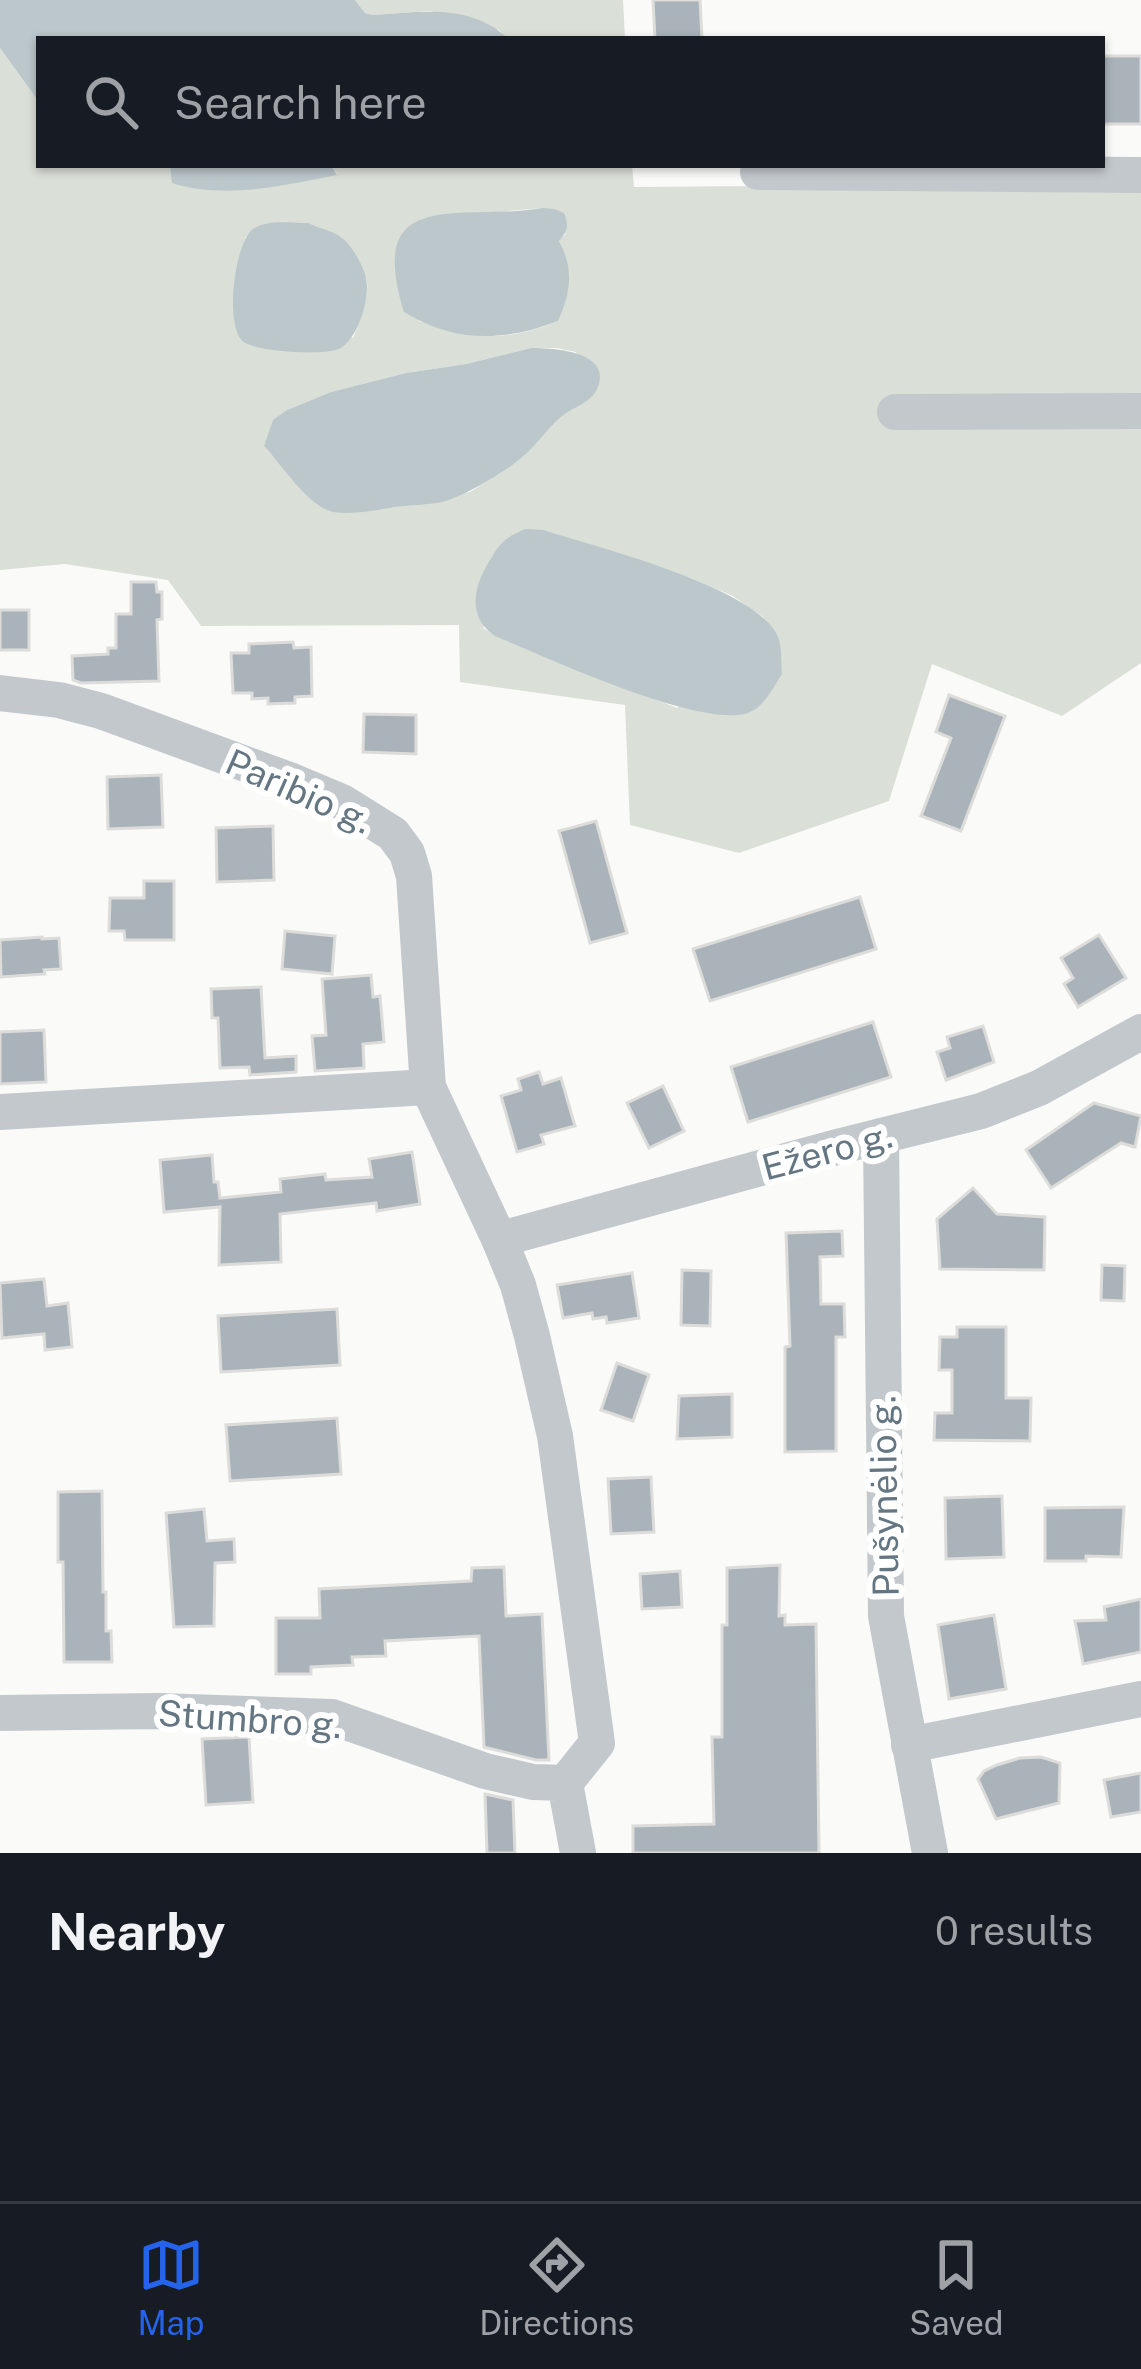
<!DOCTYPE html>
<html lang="en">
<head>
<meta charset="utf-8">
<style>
  :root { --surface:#171b24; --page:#20242c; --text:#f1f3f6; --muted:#9ea1a6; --line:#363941; --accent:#2563eb }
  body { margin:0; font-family:"Public Sans",sans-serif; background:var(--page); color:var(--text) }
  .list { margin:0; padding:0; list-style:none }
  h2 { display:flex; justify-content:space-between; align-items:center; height:156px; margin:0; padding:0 48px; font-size:51px }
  h2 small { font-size:39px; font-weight:400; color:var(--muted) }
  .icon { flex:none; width:66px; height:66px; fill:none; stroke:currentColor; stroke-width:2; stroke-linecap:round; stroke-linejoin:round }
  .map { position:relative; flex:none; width:1141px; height:1853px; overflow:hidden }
  .search { position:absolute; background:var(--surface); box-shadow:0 3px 9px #0004; left:36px; right:36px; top:36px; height:132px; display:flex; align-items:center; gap:30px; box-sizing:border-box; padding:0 42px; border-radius:0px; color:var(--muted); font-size:45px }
  .sheet { height:348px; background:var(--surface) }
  nav { display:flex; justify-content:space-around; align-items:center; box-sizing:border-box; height:168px; border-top:3px solid var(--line); background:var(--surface); font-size:33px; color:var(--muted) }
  nav a { display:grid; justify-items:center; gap:6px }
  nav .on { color:var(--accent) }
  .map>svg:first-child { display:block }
  .green { fill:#dadfd7; fill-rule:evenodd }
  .water { fill:#bbc7cb }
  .building { fill:#aab3b9; stroke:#dcdcda; stroke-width:3 }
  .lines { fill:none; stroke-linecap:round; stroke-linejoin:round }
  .minor { stroke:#c3c8cc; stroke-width:36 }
  .labels { text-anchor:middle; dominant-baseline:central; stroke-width:12; stroke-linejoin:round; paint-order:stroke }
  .street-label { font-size:36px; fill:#657683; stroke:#fff }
</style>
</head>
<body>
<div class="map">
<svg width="1141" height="1853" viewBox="0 0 1141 1853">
  <rect width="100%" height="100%" fill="#fafaf8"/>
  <g class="green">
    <path d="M 355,0 L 623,0 L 625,39 L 509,39 L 499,30 L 430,11 L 373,15 L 365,13 Z"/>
    <path d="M 0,48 L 39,102 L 39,165 L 170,165 L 173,183 L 337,174 L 331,165 L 632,165 L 634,187 L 1141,183 L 1141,663 L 1062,716 L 932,664 L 889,801 L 739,853 L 630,825 L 625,705 L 460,682 L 459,625 L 201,626 L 168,580 L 65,564 L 0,570 ZM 542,208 L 566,234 L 559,240 L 562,248 L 558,321 C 503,343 474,339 419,321 L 421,219 ZM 287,223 C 322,224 342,232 359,263 C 361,267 366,277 367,281 C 369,299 359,322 353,338 L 245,238 L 255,228 ZM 531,348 L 556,348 L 576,352 L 586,401 L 565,413 L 515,463 L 470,492 L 380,510 L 330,511 L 293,479 L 264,446 L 287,410 L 331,392 L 406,373 L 466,364 ZM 544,530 L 693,579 L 733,596 L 763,617 L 778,637 L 677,708 L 495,635 L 483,628 Z"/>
  </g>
  <g class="water">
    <path d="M 0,0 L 355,0 L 365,13 L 373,15 C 422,12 470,3 509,39 L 39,39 L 39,102 L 0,48 Z"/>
    <path d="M 170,165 L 331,165 L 337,175 C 284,185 226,200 172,183 Z"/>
    <path d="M 542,208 L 554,209 L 564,213 C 569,226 568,231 559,241 C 574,269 571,292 558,321 C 505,342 454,343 404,312 C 364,184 462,222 542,208 Z"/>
    <path d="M 308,223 C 318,228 334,231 342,238 C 351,244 364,267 366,278 C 371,297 357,344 336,350 C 318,355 259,352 244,342 C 224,329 234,243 253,229 C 267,219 292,223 308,223 Z"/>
    <path d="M 531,348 C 553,348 614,351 597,389 C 590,404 572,407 561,417 C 545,431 533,450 515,463 C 499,475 461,498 442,502 C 427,505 410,505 395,507 C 380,510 345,516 330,511 C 306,503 281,464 264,446 L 273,420 L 287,410 L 331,392 L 406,373 L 466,364 Z"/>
    <path d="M 525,529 L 544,530 C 595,547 758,587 778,637 C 782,647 781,663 782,674 C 772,689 763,710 744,714 C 692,725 548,658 495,636 C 466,617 474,585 490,560 C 495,552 500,543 508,538 C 513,534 519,532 525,529 Z"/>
  </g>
  <g class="building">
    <path d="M 653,0 L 700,0 L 702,39 L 655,39 Z"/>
    <rect x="1102" y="56" width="39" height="68"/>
    <path d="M 131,582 L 156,582 L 157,592 L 162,592 L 162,619 L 157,620 L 159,681 L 81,683 L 73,680 L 72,656 L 108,654 L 108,648 L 116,648 L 116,614 L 131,614 Z"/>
    <rect x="0" y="610" width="29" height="40"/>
    <path d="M 293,642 L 294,648 L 311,647 L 312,696 L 295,697 L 295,703 L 268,704 L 268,698 L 252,699 L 252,693 L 233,693 L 231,653 L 249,653 L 249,644 Z"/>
    <path d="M 949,695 L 1005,716 L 961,831 L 921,816 L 951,738 L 936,732 Z"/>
    <path d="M 364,714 L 416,715 L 416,754 L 363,752 Z"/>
    <path d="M 161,775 L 163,827 L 108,829 L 107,777 Z"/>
    <path d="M 596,821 L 627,933 L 590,943 L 559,831 Z"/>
    <path d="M 273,826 L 274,880 L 217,882 L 216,828 Z"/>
    <path d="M 144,881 L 174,881 L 174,940 L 125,940 L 124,931 L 109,931 L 110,898 L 144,898 Z"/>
    <path d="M 860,897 L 876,949 L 710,1001 L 693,949 Z"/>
    <path d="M 285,931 L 335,936 L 332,974 L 282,969 Z"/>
    <path d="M 1099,935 L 1126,978 L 1078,1007 L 1064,984 L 1073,978 L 1061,958 Z"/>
    <path d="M 42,937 L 42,939 L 59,938 L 61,969 L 44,970 L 45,974 L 1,977 L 0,940 Z"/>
    <path d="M 371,975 L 373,997 L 380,996 L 384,1042 L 363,1044 L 364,1068 L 315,1071 L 312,1036 L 326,1035 L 322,979 Z"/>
    <path d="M 261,987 L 265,1058 L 296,1056 L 296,1072 L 250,1075 L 249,1067 L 220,1068 L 218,1018 L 212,1018 L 211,989 Z"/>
    <path d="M 873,1022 L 891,1077 L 748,1122 L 731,1067 Z"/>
    <path d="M 983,1026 L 994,1062 L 946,1080 L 937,1052 L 950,1048 L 947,1037 Z"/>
    <path d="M 44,1030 L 46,1082 L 0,1084 L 0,1032 Z"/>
    <path d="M 539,1072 L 543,1084 L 561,1078 L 575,1126 L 541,1135 L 544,1144 L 517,1152 L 501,1096 L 521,1090 L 518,1079 Z"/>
    <path d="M 663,1086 L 684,1131 L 649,1148 L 627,1103 Z"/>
    <path d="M 1094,1103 L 1141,1116 L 1135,1147 L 1121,1143 L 1051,1188 L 1026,1150 Z"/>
    <path d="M 412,1152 L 420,1204 L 377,1211 L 376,1203 L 280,1214 L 281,1262 L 219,1265 L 220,1207 L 164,1212 L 160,1160 L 212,1155 L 214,1182 L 218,1182 L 220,1198 L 281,1192 L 280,1179 L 325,1174 L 326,1180 L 372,1177 L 369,1159 Z"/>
    <path d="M 973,1188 L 997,1214 L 1045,1217 L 1044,1270 L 940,1269 L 937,1219 Z"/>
    <path d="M 842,1231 L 843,1256 L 820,1257 L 821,1304 L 844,1304 L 845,1337 L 836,1337 L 836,1451 L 785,1452 L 785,1347 L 790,1346 L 786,1233 Z"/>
    <path d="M 1102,1265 L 1125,1266 L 1124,1301 L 1101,1300 Z"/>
    <path d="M 682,1270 L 711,1271 L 710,1326 L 681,1325 Z"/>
    <path d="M 632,1273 L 639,1318 L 607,1323 L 606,1317 L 593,1319 L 592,1313 L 563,1318 L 557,1285 Z"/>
    <path d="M 44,1279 L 47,1306 L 68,1303 L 72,1347 L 45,1350 L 44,1334 L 2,1338 L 0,1283 Z"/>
    <path d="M 337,1309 L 340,1365 L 221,1372 L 218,1316 Z"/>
    <path d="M 957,1327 L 1006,1327 L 1006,1398 L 1031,1398 L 1030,1441 L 934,1440 L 935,1413 L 952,1413 L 952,1370 L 939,1370 L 940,1337 L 957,1337 Z"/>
    <path d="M 617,1363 L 649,1375 L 633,1421 L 601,1410 Z"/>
    <path d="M 732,1394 L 732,1437 L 677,1439 L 679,1396 Z"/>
    <path d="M 337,1418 L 341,1474 L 230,1481 L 226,1425 Z"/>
    <path d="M 651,1477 L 654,1532 L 611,1534 L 608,1479 Z"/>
    <path d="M 102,1491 L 103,1592 L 106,1592 L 106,1631 L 111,1631 L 112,1662 L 64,1662 L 63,1562 L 58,1562 L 58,1492 Z"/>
    <path d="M 1002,1496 L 1004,1557 L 946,1559 L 945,1498 Z"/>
    <path d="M 1124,1507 L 1121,1557 L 1086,1556 L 1086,1561 L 1045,1561 L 1045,1508 Z"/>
    <path d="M 204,1509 L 207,1541 L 234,1539 L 235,1562 L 215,1563 L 214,1626 L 174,1627 L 166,1513 Z"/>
    <path d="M 780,1565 L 779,1616 L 785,1615 L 785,1625 L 816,1624 L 819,1853 L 633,1853 L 633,1826 L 714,1824 L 712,1737 L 722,1737 L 722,1625 L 727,1625 L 727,1568 Z"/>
    <path d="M 504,1567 L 506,1616 L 542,1614 L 549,1760 L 536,1760 L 484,1747 L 479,1636 L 385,1641 L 386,1656 L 352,1657 L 353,1665 L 311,1667 L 311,1674 L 276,1674 L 276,1618 L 320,1618 L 319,1589 L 471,1581 L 472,1568 Z"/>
    <path d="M 680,1571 L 682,1607 L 642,1609 L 640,1574 Z"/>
    <path d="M 1141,1599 L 1141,1652 L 1083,1664 L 1075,1621 L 1106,1620 L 1104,1607 Z"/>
    <path d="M 994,1615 L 1006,1689 L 949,1699 L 938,1625 Z"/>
    <path d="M 249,1737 L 253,1802 L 206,1805 L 202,1739 Z"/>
    <path d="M 1041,1757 L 1060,1763 L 1059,1803 L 996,1819 L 978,1779 L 984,1771 L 997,1765 L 1020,1758 Z"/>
    <path d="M 1141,1773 L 1141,1812 L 1111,1817 L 1104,1780 Z"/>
    <path d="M 485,1794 L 513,1800 L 515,1853 L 487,1853 Z"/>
  </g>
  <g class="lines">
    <g class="minor">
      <path d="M 758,172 L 1141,175"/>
      <path d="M 895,412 L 1141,411"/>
      <path d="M 0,693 L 59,700 L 101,711 L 292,781 L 342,802 L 393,834 L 407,853 L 414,876 L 428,1087 L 500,1241 L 518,1285 L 532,1336 L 555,1436 L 597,1743 L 565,1783"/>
      <path d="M 0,1112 L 428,1087"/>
      <path d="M 881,1136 L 886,1616 L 930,1853"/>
      <path d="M 500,1241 L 519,1234 L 837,1147 L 981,1111 L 1039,1088 L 1141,1032"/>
      <path d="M 0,1713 L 158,1711 L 332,1717 L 485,1771 L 533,1782 L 565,1783 L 578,1853"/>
      <path d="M 909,1745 L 1141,1699"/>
    </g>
  </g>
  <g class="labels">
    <g class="street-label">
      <text transform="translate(299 791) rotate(24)">Paribio g.</text>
      <text transform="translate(827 1151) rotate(-15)">Ežero g.</text>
      <text transform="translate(884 1496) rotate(-91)">Pušynėlio g.</text>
      <text transform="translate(250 1719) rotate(4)">Stumbro g.</text>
    </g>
  </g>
</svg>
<div class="search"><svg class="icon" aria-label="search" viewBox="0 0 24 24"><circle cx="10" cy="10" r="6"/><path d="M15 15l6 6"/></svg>Search here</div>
</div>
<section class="sheet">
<h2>Nearby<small>0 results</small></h2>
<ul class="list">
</ul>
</section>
<nav>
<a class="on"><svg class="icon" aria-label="map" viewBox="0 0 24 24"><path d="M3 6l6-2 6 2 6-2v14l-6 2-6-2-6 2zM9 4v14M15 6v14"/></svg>Map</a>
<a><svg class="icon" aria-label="directions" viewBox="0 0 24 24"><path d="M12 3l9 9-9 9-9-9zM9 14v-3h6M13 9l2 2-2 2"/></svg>Directions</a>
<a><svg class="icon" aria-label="saved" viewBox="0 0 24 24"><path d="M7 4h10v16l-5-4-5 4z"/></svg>Saved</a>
</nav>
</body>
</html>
